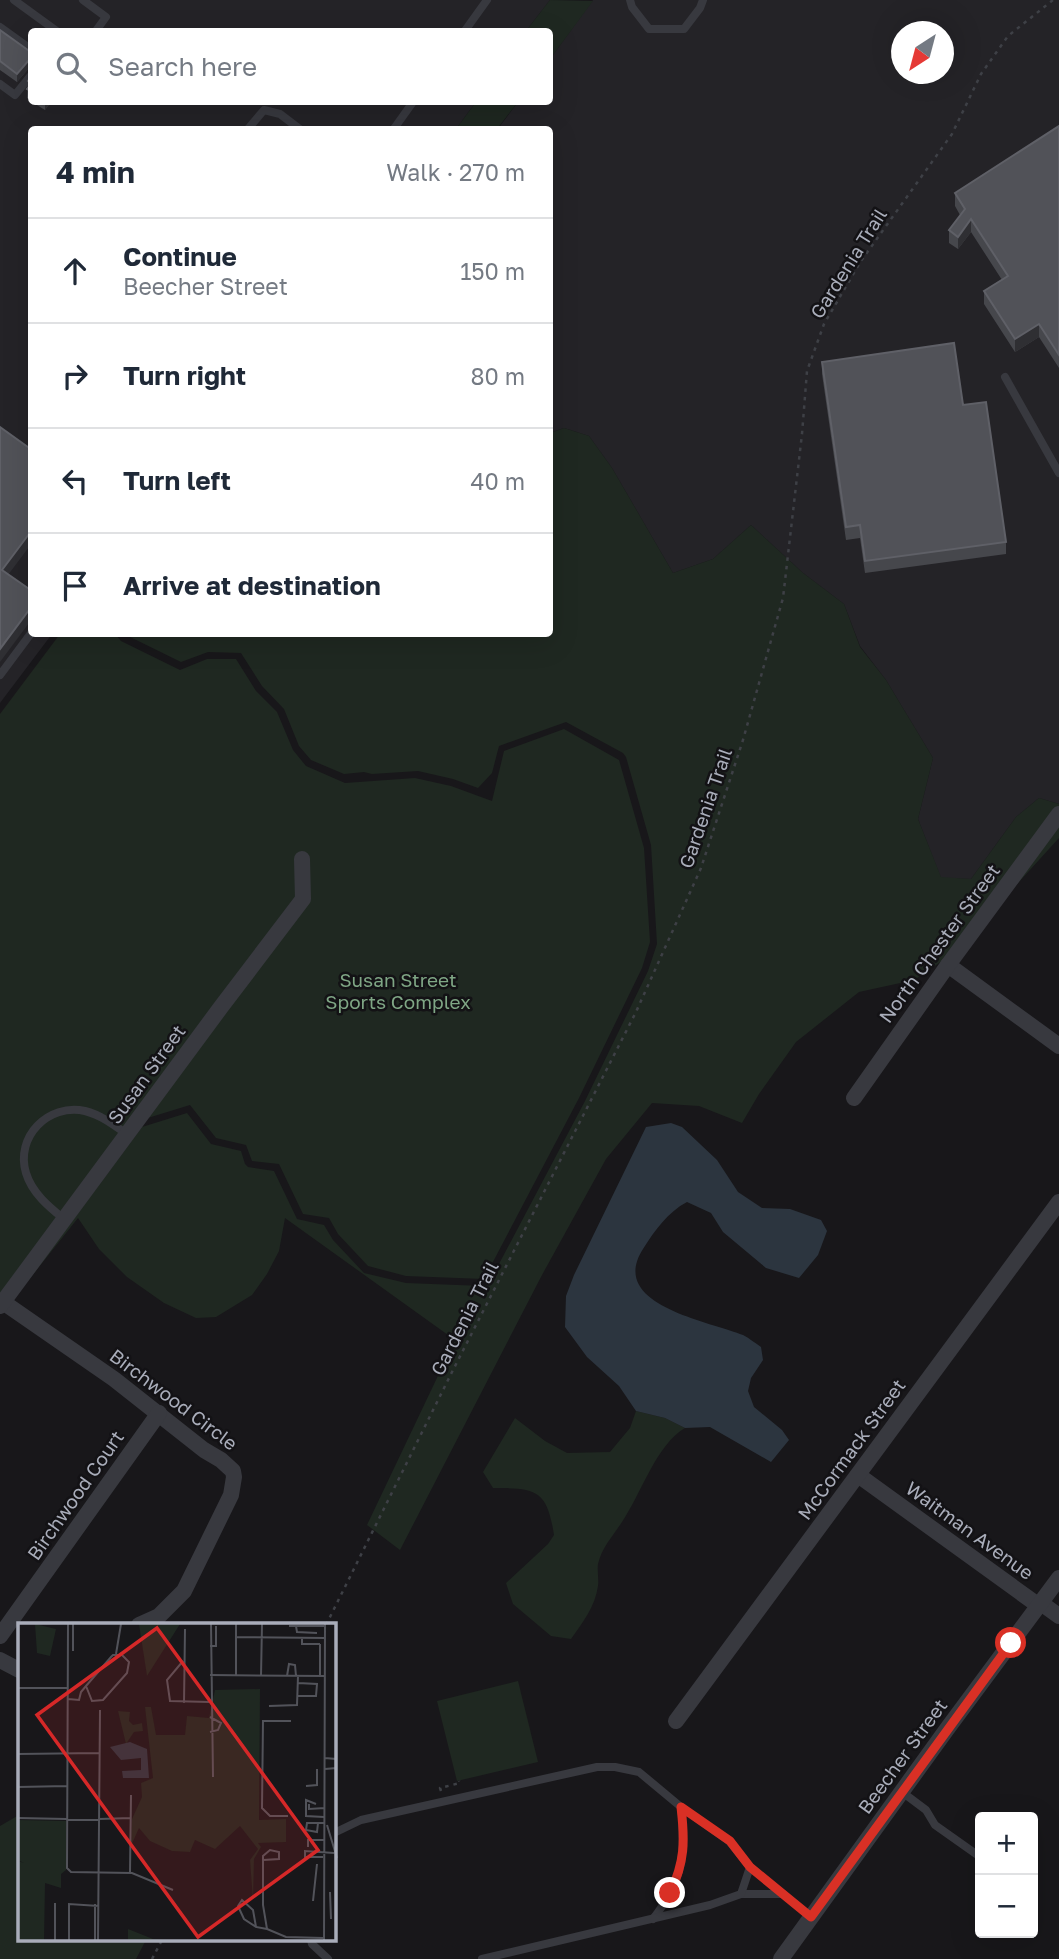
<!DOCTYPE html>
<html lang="en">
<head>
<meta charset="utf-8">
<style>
  :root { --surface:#fff; --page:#f6f6f7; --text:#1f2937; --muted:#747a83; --line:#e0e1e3 }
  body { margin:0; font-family:"Golos Text",sans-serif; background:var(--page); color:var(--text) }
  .controls { position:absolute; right:21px; bottom:21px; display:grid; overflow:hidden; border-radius:7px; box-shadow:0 7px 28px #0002 }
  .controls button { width:63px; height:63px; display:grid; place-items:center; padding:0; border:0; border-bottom:2px solid var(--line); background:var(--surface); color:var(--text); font:35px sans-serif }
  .compass { position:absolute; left:891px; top:21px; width:63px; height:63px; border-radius:50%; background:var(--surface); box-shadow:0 7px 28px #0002; rotate:216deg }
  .stop { position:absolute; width:21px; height:21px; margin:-16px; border:5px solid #d93025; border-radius:50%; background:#fff }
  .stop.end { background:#d93025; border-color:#fff; box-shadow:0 2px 7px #0008 }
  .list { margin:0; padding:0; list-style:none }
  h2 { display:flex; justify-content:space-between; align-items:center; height:91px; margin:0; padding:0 28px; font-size:30px }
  h2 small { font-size:23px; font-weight:400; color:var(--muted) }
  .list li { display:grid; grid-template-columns:46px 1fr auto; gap:21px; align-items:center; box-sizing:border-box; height:105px; padding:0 28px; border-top:2px solid var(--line) }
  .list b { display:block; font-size:26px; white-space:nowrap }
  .list p { margin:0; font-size:23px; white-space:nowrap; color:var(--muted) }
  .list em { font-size:23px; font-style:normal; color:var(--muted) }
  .icon { flex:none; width:38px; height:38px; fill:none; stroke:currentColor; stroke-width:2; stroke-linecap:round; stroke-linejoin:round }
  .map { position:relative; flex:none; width:1059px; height:1959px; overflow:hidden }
  .search { position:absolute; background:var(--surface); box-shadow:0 7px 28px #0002; left:28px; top:28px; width:525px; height:77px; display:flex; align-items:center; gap:18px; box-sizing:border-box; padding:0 24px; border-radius:7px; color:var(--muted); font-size:26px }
  .panel { position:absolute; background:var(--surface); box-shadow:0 7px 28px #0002; left:28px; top:126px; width:525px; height:511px; border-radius:7px }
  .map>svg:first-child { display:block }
  .built { fill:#242327; fill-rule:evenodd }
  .green { fill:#1f2821 }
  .water { fill:#2c353f }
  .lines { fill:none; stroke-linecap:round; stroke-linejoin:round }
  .path { stroke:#3e4046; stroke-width:2.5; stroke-dasharray:3.5 5; stroke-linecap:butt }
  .service { stroke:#38393f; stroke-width:8 }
  .minor { stroke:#38393f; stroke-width:16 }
  .wall { fill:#46474c }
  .shaded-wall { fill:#2f2f33 }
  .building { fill:#515258; stroke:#5f6067; stroke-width:2 }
  .route { stroke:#d93025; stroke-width:9 }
  .labels { text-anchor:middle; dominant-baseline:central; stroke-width:5; stroke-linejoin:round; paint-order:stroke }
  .street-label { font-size:19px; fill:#a9adba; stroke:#131215 }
  .park-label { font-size:19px; fill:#7fa685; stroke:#131215 }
  .inset-road { fill:none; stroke:#52535a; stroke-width:2 }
  .view { fill:#d62828; fill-opacity:0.15; stroke:#d62828; stroke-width:3.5 }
  .inset-edge { fill:none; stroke:#a9adba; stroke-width:3.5 }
</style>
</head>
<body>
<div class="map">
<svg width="1059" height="1959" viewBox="0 0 1059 1959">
  <rect width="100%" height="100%" fill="#18171a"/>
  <g class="built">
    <path d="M 0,0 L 550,0 L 526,31 L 32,32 L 32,102 L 476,102 L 456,129 L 32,130 L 32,634 L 52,634 L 0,703 Z"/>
    <path d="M 593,0 L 1059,0 L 1059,804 L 1039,798 L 1016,817 L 971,879 L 941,878 L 918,819 L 933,758 L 886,680 L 860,646 L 844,604 L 803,573 L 751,525 L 713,559 L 673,573 L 612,468 L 589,436 L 564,428 L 550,433 L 550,130 L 497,130 L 518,102 L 550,102 L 550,59 ZM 902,32 L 944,32 L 944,74 L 902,74 Z"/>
  </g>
  <g class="green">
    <path d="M 550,0 L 593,1 L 550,59 L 550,32 L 526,31 Z"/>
    <path d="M 476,102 L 518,102 L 497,129 L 456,129 Z"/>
    <path d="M 564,428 L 589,436 L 612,468 L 673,573 L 713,559 L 751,525 L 803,573 L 844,604 L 860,647 L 886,680 L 933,758 L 918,819 L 941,877 L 971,879 L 1016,817 L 1039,798 L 1059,804 L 1059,838 L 989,915 L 945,959 L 914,980 L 859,992 L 796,1042 L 759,1094 L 742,1123 L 699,1106 L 652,1103 L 606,1159 L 542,1275 L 400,1550 L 367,1525 L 455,1340 L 285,1218 L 279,1251 L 267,1274 L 252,1295 L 216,1317 L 196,1318 L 164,1303 L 127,1277 L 99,1249 L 78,1218 L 23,1287 L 142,1127 L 187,1113 L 211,1144 L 241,1151 L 245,1164 L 248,1167 L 274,1171 L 297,1219 L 324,1225 L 333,1240 L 364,1273 L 406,1283 L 483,1286 L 490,1281 L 585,1101 L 648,971 L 657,944 L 651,845 L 626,757 L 623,753 L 566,722 L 499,746 L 492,773 L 478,788 L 453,779 L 418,771 L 372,774 L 364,772 L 344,774 L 311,760 L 299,746 L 284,709 L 262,686 L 241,653 L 208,652 L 181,662 L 124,634 L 550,634 L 550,433 Z"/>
    <path d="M 60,634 L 115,634 L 121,641 L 180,670 L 207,659 L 236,659 L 256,691 L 277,712 L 293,750 L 306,766 L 345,783 L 415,778 L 451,786 L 492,801 L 504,751 L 564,729 L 619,760 L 644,848 L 650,942 L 642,968 L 579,1098 L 484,1279 L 406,1276 L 368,1266 L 338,1234 L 329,1218 L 303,1214 L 279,1164 L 252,1161 L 246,1145 L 216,1138 L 190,1105 L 138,1121 L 0,1307 L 0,714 Z"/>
    <path d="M 636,1411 L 665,1418 L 685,1428 C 656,1445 641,1494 622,1522 C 613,1536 602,1547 598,1564 C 597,1571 599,1579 598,1586 C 595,1607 583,1622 571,1639 L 551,1636 L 513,1604 L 506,1583 L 548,1544 L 554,1535 C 547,1489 536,1488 493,1488 L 483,1472 L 515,1418 L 545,1441 L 567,1453 L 610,1452 L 630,1428 Z"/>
    <path d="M 518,1681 L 538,1762 L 457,1781 L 437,1701 Z"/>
    <path d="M 19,1815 L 19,1940 L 146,1940 L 136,1959 L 0,1959 L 0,1826 Z"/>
  </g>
  <path class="water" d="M 671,1123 L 682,1127 L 717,1160 L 738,1192 L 762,1208 L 790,1209 L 821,1220 L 827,1231 L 818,1255 L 799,1278 L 766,1268 L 723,1232 L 711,1213 L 687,1202 C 668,1212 655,1230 643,1249 C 607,1305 709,1321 743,1335 C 749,1338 755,1343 761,1347 L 763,1360 L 751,1378 L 748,1391 L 754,1407 L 782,1430 L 789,1440 L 771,1462 L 710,1427 L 685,1428 L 665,1418 L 636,1411 L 619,1386 L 587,1357 L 565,1327 L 566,1296 L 574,1275 L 646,1127 Z"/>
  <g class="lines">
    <g class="path">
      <path d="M 326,1625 L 452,1372 L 636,1012 L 701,868 L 743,740 L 783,598 L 802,434 L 807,371 L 824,324 L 861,261 L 952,134 L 981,74 L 1008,36 L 1053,0"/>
      <path d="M 441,1791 L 440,1788 L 460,1783 L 459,1781"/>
      <path d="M 152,1959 L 162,1940"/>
    </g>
    <g class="service">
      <path d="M 14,0 L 58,32"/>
      <path d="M 83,0 L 106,17 L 95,32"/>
      <path d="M 630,0 L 632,7 L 649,29 L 684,29 L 700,8 L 703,0"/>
      <path d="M 0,27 L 32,50"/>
      <path d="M 464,32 L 487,0"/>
      <path d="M 0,84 L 15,95 L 32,74"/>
      <path d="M 247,130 L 264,110 L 280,114 L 301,130"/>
      <path d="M 393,130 L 413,102"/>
      <path d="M 1005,377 L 1059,473"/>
      <path d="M 0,675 L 32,632"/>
      <path d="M 64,1219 C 49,1207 32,1193 26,1173 C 15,1137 48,1103 85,1111 C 101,1115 114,1125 128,1135"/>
      <path d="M 902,1792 L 926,1810 L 935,1825 L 976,1854"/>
      <path d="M 681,1807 L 729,1841 L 750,1867"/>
      <path d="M 334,1833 L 361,1820 L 597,1767 L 615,1767 L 639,1772 L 681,1807 C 686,1855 683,1880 653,1919"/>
      <path d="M 741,1894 L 783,1894"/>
      <path d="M 311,1940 L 312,1944 L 328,1959"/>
      <path d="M 482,1959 L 710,1905 L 741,1894 L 750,1867 L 811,1917"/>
    </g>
    <g class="minor">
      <path d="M 948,965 L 1059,1046"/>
      <path d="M 854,1098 L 948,965 L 1059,814"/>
      <path d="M 3,1302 L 114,1379 L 204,1450 L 221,1460 L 233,1471 L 234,1477 L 231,1495 L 184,1591 L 159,1616 L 139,1625"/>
      <path d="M 0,1306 L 221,1007 L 303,899 L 302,859"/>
      <path d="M 858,1475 L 1035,1603 L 1041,1603 L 1059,1616"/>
      <path d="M 0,1636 L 159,1413"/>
      <path d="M 0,1660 L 19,1670"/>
      <path d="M 676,1721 L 1059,1202"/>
      <path d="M 781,1959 L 947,1729 L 1059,1578"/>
    </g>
  </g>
  <g class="wall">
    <path d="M 0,30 L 32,53 L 32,69 L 29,68 L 17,82 L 0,70 Z"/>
    <path d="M 32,76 L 32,101 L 27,98 L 28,81 Z"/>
    <path d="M 32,102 L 51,102 L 45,110 Z"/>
    <path d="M 1059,126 L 1059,368 L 1039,337 L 1015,352 L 984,304 L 984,291 L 1002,280 L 971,232 L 958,249 L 949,243 L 949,230 L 960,215 L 955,206 L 955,193 Z"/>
    <path d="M 822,362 L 963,405 L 1006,542 L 1006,554 L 865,573 L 860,538 L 846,540 L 822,374 Z"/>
  </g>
  <g class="shaded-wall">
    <path d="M 29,60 L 29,68 L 17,82 L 17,74 Z"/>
    <path d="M 45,102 L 51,102 L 45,110 Z"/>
    <path d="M 971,219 L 971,232 L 958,249 L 958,237 Z"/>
    <path d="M 1039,324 L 1039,337 L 1015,352 L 1015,339 Z"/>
    <path d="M 32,530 L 32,543 L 2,583 L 2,570 Z"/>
    <path d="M 32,606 L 32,619 L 0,662 L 0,649 Z"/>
  </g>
  <g class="building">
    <path d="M 0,30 L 32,53 L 32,60 L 29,60 L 17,74 L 0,61 Z"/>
    <path d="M 32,76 L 32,92 L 27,89 L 31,84 L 28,81 Z"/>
    <path d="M 1059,126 L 1059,355 L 1039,324 L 1015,339 L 984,291 L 1008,276 L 971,219 L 958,237 L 949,230 L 965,209 L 955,193 Z"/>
    <path d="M 954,343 L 963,405 L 986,402 L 1006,542 L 865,561 L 860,525 L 846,527 L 822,362 Z"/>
    <path d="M 0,427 L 32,450 L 32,530 L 2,570 L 32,591 L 32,606 L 0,649 Z"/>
  </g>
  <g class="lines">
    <path class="route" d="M 670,1893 C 685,1862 685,1841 681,1807 L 730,1841 L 750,1867 L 811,1917 L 1011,1643"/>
  </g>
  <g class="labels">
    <g class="street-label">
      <text transform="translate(848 263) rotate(-58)">Gardenia Trail</text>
      <text transform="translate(705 808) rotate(-71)">Gardenia Trail</text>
      <text transform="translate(939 943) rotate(-54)">North Chester Street</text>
      <text transform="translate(146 1074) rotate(-54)">Susan Street</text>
      <text transform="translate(464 1318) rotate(-63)">Gardenia Trail</text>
      <text transform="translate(174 1399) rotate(37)">Birchwood Circle</text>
      <text transform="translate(851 1449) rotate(-54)">McCormack Street</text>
      <text transform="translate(75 1495) rotate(-55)">Birchwood Court</text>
      <text transform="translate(970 1530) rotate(36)">Waitman Avenue</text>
      <text transform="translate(902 1756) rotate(-54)">Beecher Street</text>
    </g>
    <g class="park-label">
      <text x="398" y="979">Susan Street<tspan x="398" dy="22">Sports Complex</tspan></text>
    </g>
  </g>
  <g transform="translate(18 1623)">
    <rect width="318" height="318" fill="#18171a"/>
    <path d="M 17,1 L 38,6 L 32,33 L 19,30 ZM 121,1 L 162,1 L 129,53 ZM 242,66 L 241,197 L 268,196 L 268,219 L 240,220 L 243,224 L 236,236 L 235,278 L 232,237 L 240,226 L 222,203 L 197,226 L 177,217 L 172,229 L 154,228 L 132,218 L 121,205 L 113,223 L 114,196 L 124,174 L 123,160 L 135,155 L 127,84 L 133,84 L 138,112 L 167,112 L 169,93 L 191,95 L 197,67 ZM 100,88 L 112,89 L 111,98 L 115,102 L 124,100 L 125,108 L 116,109 L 108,121 ZM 0,197 L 48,198 L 48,247 L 43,251 L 43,265 L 27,260 L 26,318 L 0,318 L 0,238 L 6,240 L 0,237 ZM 110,306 L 135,316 L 163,318 L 110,318 Z" fill="#1f2821"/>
    <path d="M 112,119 L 129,126 L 131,155 L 105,155 L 104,148 L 123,147 L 123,135 L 103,137 L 92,124 Z" fill="#2c353f"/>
    <path class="inset-road" d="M 50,1 L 49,245 L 53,249 L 114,250 L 155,267M 55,1 L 55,28M 193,1 L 195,154M 271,3 L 307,3M 278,3 L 279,9 L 299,10M 218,14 L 307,15M 284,15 L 284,21 L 302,21M 192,23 L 198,23 L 198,3M 98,31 L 103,1M 165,38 L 149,57 L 152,78 L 192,79M 192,52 L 306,53M 218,52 L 218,1M 243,53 L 244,1M 269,53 L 271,41 L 277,42 L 278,53M 302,53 L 302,21M 280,60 L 299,61 L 298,73 L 280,73M 0,65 L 50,65M 50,76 L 61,77 L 63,69 L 68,63 L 93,34 L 95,32 L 104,32 L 111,39 L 109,50 L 85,77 L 74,78 L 68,63M 166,80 L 167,6M 251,83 L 279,82 L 280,53M 192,109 L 200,107 L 203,100 L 192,94M 0,131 L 81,130M 307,146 L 318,145 L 318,136 L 307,135M 288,163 L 299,162 L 299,146M 0,164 L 49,163M 291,181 L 291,186 L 307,185M 298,181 L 288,177 L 288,193 L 306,194M 270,193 L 252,193 L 244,185 L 245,98 L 273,98M 0,195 L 49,196M 49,197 L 113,195M 300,200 L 299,209 L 288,207 L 289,200 L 306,200M 309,202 L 319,235M 290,224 L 290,217 L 307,217M 305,234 L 287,234 L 287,228 L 316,230M 245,237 L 261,236 L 261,229 L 252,227 L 245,233 L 245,282 L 249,306 L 268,314 L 305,315M 112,249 L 113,172M 312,269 L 313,296M 295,278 L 299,241M 238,304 L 226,296 L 220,283 L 224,277 L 235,287 L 238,304 L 249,306M 37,318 L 37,280M 51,318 L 51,281 L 81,283M 77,318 L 77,281M 80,318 L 82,87M 306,318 L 307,1"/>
    <path class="view" d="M 139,5 L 300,227 L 180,314 L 19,92 Z"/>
    <rect width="318" height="318" class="inset-edge"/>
  </g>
</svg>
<div class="controls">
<button>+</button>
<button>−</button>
</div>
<svg class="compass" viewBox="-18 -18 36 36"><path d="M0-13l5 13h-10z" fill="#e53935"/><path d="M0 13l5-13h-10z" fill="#747a83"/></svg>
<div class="stop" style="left:1011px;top:1643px"></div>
<div class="stop end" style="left:670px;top:1893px"></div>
<div class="search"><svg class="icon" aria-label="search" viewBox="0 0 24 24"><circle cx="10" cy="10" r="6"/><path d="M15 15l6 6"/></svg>Search here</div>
<section class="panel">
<h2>4 min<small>Walk · 270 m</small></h2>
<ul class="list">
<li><svg class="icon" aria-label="ahead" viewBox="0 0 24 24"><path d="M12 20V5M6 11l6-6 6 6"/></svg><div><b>Continue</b><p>Beecher Street</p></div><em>150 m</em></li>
<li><svg class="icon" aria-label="right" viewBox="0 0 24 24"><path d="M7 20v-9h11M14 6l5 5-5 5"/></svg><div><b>Turn right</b></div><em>80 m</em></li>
<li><svg class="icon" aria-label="left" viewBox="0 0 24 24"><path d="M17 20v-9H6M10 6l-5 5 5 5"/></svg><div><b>Turn left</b></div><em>40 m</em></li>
<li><svg class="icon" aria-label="arrive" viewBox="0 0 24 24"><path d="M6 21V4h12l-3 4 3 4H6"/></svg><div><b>Arrive at destination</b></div></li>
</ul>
</section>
</div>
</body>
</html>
